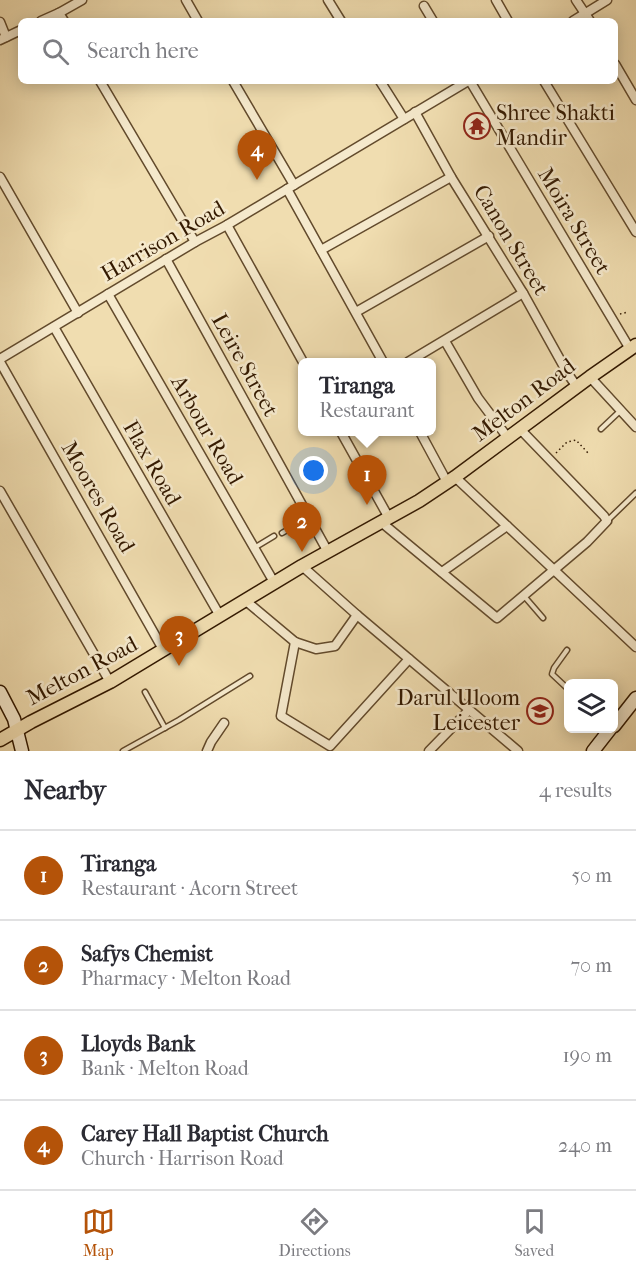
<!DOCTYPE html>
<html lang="en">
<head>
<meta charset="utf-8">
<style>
  :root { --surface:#fff; --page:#f7f7f7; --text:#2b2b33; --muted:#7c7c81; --line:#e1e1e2; --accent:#b45309 }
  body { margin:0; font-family:"IM FELL French Canon",serif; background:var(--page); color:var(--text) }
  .controls { position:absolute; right:18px; bottom:18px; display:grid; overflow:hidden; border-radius:9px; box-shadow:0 3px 15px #0003 }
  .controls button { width:54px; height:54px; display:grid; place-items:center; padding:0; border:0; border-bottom:2px solid var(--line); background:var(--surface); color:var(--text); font:30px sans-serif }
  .you { position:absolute; left:314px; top:471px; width:21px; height:21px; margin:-15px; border:4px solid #fff; border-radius:50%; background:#1a73e8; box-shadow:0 0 0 9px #1a73e833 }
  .badge { display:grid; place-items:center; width:39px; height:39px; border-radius:50%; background:var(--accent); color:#fff; font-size:20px; font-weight:700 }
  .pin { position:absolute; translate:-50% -50px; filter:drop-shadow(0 2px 3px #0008) }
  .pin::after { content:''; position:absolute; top:32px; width:21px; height:18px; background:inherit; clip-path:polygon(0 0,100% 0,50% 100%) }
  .popup { position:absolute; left:298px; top:358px; width:138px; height:78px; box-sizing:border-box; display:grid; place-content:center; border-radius:9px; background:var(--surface); filter:drop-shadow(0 2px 4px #0005); font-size:20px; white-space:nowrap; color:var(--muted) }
  .popup b { font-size:22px; color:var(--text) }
  .popup::after { content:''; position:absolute; left:50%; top:100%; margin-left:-12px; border:12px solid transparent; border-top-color:var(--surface) }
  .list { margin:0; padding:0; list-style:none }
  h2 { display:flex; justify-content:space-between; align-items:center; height:78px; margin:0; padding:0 24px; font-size:26px }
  h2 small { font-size:20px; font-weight:400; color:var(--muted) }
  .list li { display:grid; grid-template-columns:39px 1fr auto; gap:18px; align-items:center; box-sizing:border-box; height:90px; padding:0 24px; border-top:2px solid var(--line) }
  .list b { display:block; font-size:22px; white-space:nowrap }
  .list p { margin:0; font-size:20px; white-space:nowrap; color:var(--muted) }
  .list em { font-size:20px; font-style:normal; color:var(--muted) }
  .icon { flex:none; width:33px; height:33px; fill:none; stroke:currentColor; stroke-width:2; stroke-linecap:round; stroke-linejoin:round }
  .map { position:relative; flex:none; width:636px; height:751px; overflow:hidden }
  .search { position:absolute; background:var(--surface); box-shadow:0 3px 15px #0003; left:18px; right:18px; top:18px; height:66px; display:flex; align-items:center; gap:15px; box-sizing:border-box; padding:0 21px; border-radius:9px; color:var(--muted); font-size:22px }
  .sheet { height:438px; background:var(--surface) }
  nav { display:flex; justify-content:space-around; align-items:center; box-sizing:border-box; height:84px; border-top:2px solid var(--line); background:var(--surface); font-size:16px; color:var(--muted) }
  nav a { display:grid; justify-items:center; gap:3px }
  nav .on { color:var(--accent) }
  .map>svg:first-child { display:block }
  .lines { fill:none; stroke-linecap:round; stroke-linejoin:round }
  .lane-casing { stroke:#624a2c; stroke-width:7 }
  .street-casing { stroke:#624a2c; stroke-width:11 }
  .secondary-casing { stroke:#331900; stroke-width:15 }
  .primary-casing { stroke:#331900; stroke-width:15 }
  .path { stroke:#331900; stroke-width:1.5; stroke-dasharray:1.5 3; stroke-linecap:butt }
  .lane { stroke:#f5e9cc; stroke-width:4 }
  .street { stroke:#f5e9cc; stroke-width:8 }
  .secondary { stroke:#f5e9cc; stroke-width:12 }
  .primary { stroke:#f0ddb0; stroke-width:12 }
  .labels { text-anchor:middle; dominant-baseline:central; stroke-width:5; stroke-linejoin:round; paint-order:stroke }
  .poi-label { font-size:22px; fill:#331900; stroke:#f5e9cc; text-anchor:start }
  .street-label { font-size:22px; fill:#331900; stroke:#f5e9cc }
</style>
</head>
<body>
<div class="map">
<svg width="636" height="751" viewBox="0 0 636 751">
  <rect width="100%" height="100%" fill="#f0ddb0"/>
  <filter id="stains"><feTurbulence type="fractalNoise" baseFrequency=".00333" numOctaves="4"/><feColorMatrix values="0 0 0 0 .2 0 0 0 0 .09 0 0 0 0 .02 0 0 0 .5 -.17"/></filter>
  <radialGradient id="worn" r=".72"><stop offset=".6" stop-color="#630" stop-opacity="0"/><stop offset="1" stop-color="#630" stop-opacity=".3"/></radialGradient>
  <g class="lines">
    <defs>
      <g id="lane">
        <path d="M 601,429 L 620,411"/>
        <path d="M 607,521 L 636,493"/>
        <path d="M 282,533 L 308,518"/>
        <path d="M 254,548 L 274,536"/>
        <path d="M 524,596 L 543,618"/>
        <path d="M 567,650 L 554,668 L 552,674 L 568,689"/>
        <path d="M 145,692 L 165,728"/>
        <path d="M 123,751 L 179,720 L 250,676"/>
      </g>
      <g id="street">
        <path d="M 186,0 L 198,21"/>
        <path d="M 328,0 L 341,21"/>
        <path d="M 496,0 L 508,21"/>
        <path d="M 576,0 L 590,21"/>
        <path d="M 424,6 L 433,21"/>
        <path d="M 59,13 L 64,21"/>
        <path d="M 41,21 L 59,13 L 82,0"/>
        <path d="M 573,21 L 607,0"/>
        <path d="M 0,22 L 6,37"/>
        <path d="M 0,40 L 21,30"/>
        <path d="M 615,64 L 636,100"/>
        <path d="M 100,81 L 195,242"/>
        <path d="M 233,81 L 294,185"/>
        <path d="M 380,81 L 404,119"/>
        <path d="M 470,81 L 630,349"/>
        <path d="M 544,81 L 636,232"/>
        <path d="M 415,112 L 451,177 L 523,293 L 568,374 L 577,387"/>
        <path d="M 0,177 L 78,313"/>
        <path d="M 287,189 L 383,362"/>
        <path d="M 227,225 L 303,362"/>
        <path d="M 321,250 L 451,177"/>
        <path d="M 166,259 L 328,552"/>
        <path d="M 108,294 L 275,584"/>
        <path d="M 356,312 L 489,236"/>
        <path d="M 54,327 L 220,616"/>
        <path d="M 445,341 L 478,398 L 508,438"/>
        <path d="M 0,359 L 195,242 L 227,225 L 468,81"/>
        <path d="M 0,362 L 164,651"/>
        <path d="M 408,362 L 523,293"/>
        <path d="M 590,377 L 636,427"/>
        <path d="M 341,432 L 389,518"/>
        <path d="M 420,432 L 447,482"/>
        <path d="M 455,477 L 636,647"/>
        <path d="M 0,491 L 110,682"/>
        <path d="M 381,522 L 497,618 L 587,542 L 607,521 L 604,516 L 520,429"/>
        <path d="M 302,566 L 357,615 L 518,751"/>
        <path d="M 442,572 L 507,526"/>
        <path d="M 246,601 L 295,642 L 316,649 L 335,646 L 357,615"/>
        <path d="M 295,642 L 281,716 L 330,746 L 409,659"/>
        <path d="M 207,751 L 211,742 L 224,723"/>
        <path d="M 429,751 L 469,710"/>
      </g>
      <g id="secondary">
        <path d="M 0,692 L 14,719 L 22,751"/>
        <path d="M 614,726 L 636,698"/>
        <path d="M 593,751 L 611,728"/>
      </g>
      <path id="primary" d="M 0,740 L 31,722 L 110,682 L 302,566 L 419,501 L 455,477 L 590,377 L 636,345"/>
    </defs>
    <use href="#lane" class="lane-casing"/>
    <use href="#street" class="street-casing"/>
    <use href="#secondary" class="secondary-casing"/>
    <use href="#primary" class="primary-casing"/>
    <g class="path">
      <path d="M 620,314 L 628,312"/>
      <path d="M 556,453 L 567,442 L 576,440 L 588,453"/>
    </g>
    <use href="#lane" class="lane"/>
    <use href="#street" class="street"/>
    <use href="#secondary" class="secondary"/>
    <use href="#primary" class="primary"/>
  </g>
  <defs>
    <symbol id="temple-ring" viewBox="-11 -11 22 22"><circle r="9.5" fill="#f5e9cc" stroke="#8f2418" stroke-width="1.5"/><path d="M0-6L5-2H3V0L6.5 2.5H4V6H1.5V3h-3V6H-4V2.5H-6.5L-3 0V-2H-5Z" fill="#8f2418"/></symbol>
    <symbol id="school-ring" viewBox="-11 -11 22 22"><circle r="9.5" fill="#f5e9cc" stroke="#8f2418" stroke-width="1.5"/><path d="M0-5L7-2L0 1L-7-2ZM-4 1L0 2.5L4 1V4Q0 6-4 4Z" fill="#8f2418"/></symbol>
  </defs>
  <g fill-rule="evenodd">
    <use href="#temple-ring" x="462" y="111" width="30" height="30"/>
    <use href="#school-ring" x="525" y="696" width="30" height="30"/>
  </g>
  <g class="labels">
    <g class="poi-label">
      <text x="496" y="113">Shree Shakti<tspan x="496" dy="25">Mandir</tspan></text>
      <text x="520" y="698" text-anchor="end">Darul Uloom<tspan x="520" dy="25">Leicester</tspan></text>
    </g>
    <g class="street-label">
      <text transform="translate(574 221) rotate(59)">Moira Street</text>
      <text transform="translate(511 240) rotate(59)">Canon Street</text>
      <text transform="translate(163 241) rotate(-30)">Harrison Road</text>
      <text transform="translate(245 365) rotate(61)">Leire Street</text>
      <text transform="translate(524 400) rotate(-37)">Melton Road</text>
      <text transform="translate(207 430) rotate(60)">Arbour Road</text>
      <text transform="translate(152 463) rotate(60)">Flax Road</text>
      <text transform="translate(98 497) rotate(60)">Moores Road</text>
      <text transform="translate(82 671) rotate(-28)">Melton Road</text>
    </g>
  </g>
  <rect width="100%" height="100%" filter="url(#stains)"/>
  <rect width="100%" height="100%" fill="url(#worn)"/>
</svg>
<div class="controls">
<button><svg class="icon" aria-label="layers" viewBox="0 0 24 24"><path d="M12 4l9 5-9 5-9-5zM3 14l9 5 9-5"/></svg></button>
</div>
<div class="you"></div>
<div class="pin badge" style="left:367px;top:505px">1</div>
<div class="popup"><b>Tiranga</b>Restaurant</div>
<div class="pin badge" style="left:302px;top:552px">2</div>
<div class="pin badge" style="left:179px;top:666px">3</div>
<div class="pin badge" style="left:257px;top:180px">4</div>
<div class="search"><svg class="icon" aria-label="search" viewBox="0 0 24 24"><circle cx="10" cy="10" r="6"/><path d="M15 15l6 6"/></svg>Search here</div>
</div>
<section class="sheet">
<h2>Nearby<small>4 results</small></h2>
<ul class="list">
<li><span class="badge">1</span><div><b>Tiranga</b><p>Restaurant · Acorn Street</p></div><em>50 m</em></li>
<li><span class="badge">2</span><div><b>Safys Chemist</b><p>Pharmacy · Melton Road</p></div><em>70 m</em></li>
<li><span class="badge">3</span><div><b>Lloyds Bank</b><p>Bank · Melton Road</p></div><em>190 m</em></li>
<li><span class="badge">4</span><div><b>Carey Hall Baptist Church</b><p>Church · Harrison Road</p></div><em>240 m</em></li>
</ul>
</section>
<nav>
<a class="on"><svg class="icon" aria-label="map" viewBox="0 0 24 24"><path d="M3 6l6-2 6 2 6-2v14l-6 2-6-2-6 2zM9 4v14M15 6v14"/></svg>Map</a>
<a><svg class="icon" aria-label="directions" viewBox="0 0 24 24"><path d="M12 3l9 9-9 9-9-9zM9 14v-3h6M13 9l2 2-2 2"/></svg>Directions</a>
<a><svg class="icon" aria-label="saved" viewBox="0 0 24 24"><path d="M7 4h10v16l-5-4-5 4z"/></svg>Saved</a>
</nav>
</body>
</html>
